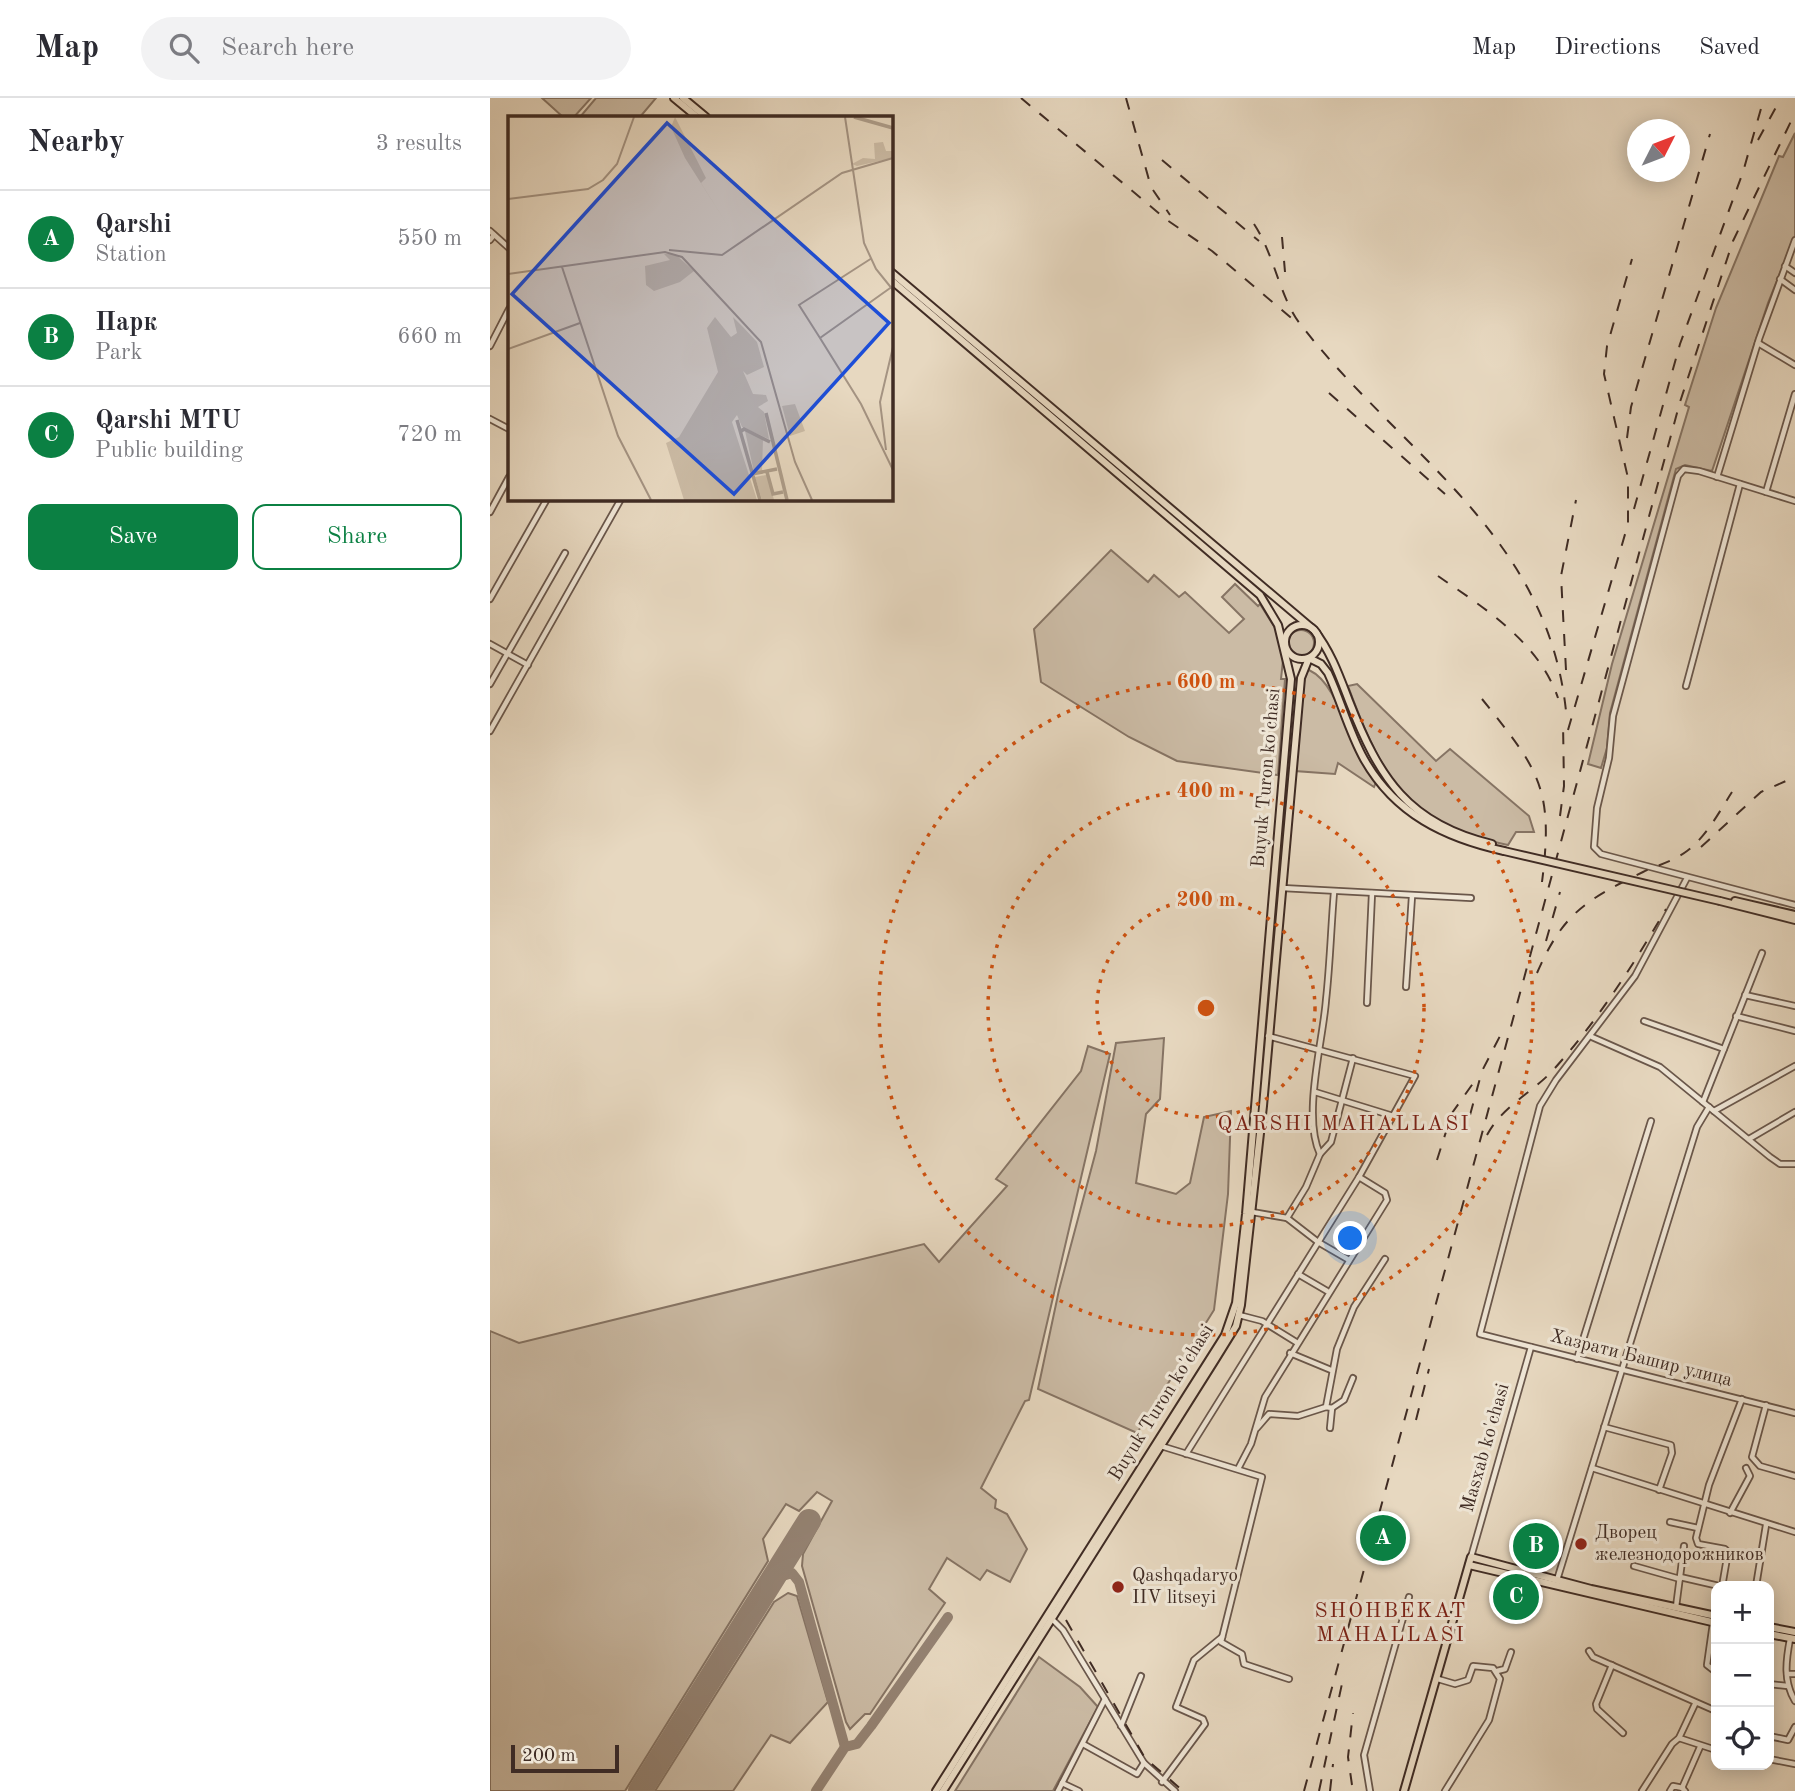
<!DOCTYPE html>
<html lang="en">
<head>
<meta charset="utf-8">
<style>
  :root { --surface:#fff; --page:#f2f2f3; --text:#2b2b33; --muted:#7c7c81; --line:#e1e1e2; --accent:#0b8043 }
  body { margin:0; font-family:"Old Standard TT",serif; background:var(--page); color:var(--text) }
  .controls { position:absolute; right:21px; bottom:21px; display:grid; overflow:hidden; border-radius:14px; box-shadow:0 4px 18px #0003 }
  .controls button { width:63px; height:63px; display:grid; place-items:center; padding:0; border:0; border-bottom:2px solid var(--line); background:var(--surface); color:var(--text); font:35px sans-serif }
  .compass { position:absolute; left:1137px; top:21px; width:63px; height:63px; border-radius:50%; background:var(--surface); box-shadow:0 4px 18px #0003; rotate:48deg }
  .scale { position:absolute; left:21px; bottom:18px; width:108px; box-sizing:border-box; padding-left:7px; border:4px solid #402c24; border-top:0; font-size:19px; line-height:24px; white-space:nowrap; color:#402c24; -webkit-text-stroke:5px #efe6d6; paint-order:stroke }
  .you { position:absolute; left:861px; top:1141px; width:24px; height:24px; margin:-18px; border:5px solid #fff; border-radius:50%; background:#1a73e8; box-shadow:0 0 0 10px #1a73e833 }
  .badge { display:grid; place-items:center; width:46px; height:46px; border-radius:50%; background:var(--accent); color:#fff; font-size:23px; font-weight:700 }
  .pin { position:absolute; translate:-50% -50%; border:4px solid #fff; box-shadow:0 2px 7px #0006 }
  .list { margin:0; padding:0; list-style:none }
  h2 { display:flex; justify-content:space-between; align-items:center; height:91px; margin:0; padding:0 28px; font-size:30px }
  h2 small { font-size:23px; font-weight:400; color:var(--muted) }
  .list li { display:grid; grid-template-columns:46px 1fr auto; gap:21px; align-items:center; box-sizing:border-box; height:98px; padding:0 28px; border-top:2px solid var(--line) }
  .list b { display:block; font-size:26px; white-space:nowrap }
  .list p { margin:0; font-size:23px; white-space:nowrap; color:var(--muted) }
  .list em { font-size:23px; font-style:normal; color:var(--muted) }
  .actions { display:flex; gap:14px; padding:21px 28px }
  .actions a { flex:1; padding:16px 0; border:2px solid var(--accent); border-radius:14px; text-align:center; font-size:24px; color:var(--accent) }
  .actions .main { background:var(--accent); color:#fff }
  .icon { flex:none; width:38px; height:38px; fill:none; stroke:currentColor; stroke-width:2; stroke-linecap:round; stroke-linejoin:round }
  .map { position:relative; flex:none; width:1305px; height:1693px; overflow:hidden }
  header { display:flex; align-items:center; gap:42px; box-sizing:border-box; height:98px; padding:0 35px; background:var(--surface); border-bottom:2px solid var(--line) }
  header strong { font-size:33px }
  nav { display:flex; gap:38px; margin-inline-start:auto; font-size:24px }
  .search { width:490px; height:63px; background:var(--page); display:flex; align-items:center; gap:18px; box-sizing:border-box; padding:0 24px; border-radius:38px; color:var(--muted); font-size:26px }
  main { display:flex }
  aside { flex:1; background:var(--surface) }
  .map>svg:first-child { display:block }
  .green { fill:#cbbba5; stroke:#867464; stroke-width:2 }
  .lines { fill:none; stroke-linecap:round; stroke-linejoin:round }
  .taxiway { stroke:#948272; stroke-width:10 }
  .runway { stroke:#948272; stroke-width:24 }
  .minor-casing { stroke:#6a574b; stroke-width:8 }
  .major-casing { stroke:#402c24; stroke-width:10 }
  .minor { stroke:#efe6d6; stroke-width:4.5 }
  .major { stroke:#e7d8c0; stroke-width:6 }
  .rail { stroke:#402c24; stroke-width:2; stroke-dasharray:12 12; stroke-linecap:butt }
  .major-bridge-casing { stroke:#402c24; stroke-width:10; stroke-linecap:butt }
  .major-bridge { stroke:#e7d8c0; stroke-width:6 }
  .ring { fill:none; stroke:#cf5210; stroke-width:3.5; stroke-dasharray:3.5 7 }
  .poi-dot { fill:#8f2418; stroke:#efe6d6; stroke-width:2.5 }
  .labels { text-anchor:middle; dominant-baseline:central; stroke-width:6; stroke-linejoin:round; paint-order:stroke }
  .street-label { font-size:19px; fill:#402c24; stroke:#efe6d6 }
  .poi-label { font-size:19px; fill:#402c24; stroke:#efe6d6; text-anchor:start }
  .neighbourhood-label { font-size:21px; letter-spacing:2px; fill:#7a1f14; stroke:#efe6d6 }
  .inset-river { fill:none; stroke:#ae9e8b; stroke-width:3.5 }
  .inset-road { fill:none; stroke:#a49382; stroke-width:2 }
  .view { fill:#1d4ed8; fill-opacity:0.15; stroke:#1d4ed8; stroke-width:3.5 }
  .inset-edge { fill:none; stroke:#402c24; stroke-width:3.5 }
  .centre { fill:#cf5210; stroke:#efe6d6; stroke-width:3.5 }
  .ring-label { font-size:21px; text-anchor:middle; font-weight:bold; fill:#cf5210; stroke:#efe6d6; stroke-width:6; stroke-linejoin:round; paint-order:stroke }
</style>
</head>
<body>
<header>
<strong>Map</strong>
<div class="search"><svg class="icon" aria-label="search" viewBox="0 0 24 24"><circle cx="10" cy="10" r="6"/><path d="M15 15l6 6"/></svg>Search here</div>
<nav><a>Map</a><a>Directions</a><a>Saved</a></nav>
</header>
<main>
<aside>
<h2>Nearby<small>3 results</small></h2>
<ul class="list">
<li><span class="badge">A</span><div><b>Qarshi</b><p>Station</p></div><em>550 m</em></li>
<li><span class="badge">B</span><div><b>Парк</b><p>Park</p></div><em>660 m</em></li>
<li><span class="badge">C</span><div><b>Qarshi MTU</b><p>Public building</p></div><em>720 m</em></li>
</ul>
<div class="actions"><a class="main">Save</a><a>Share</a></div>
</aside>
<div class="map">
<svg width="1305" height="1693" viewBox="0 0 1305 1693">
  <rect width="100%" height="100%" fill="#e7d8c0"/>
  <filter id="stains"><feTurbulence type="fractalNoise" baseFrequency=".00286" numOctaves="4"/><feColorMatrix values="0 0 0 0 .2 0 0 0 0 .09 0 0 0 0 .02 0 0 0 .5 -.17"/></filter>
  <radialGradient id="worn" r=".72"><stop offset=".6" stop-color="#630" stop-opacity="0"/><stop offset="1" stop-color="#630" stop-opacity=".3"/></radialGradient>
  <g class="green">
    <path d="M 52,0 L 101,0 L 84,19 L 73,19 Z"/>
    <path d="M 106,0 L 166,0 L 150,19 L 90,19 Z"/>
    <path d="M 1305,35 L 1305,138 L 1278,205 L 1222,373 L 1195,367 L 1186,371 L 1120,615 L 1117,650 L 1111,670 L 1098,666 L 1122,566 L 1199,309 L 1195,307 L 1226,210 L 1289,58 L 1293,59 Z"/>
    <path d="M 621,452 L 658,484 L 664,477 L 689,499 L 695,494 L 739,535 L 754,521 L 732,499 L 745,486 L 768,508 L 770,506 L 787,533 L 793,562 L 791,581 L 795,581 L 788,677 L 687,663 L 639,639 L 551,584 L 544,531 Z"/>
    <circle cx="811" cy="545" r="13"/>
    <path d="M 819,572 C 847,585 855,634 870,661 C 875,669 881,676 886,684 L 884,689 L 848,665 L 845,676 L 805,673 L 815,575 Z"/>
    <path d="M 867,586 L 946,663 L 960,651 L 1039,718 L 1044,734 L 1026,734 L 1018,747 C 1003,743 986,741 971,736 C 906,713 880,647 858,588 Z"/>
    <path d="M 674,940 L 670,1001 L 656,1016 L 646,1085 L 686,1096 L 700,1085 L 714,1019 L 741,1013 L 738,1096 L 724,1212 L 647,1335 L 548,1291 L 569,1192 L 606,1053 L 626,945 Z"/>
    <path d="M 598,948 L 620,956 L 539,1302 L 535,1303 L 491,1390 L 506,1402 L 505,1410 L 517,1416 L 537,1451 L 520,1484 L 497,1472 L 490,1482 L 457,1460 L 439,1491 L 455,1505 L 380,1616 L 375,1616 L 360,1631 L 356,1624 L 312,1468 L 313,1456 L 342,1403 L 327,1394 L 309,1413 L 296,1406 L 273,1441 L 278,1463 L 135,1693 L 0,1693 L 0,1233 L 29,1245 L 434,1146 L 449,1164 L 517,1088 L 506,1081 L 591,973 Z"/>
    <path d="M 298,1495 L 307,1498 L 338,1604 L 300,1645 L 281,1637 L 243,1693 L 165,1693 L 284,1504 Z"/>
    <path d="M 549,1559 L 590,1589 L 608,1609 L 563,1693 L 465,1693 Z"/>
  </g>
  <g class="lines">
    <g class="taxiway">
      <path d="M 283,1481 L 302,1475 L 309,1484 L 355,1649"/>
      <path d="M 153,1689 L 153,1693"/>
      <path d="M 326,1693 L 355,1649 L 367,1646 L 381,1628 L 458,1519"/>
    </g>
    <path class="runway" d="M 150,1693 L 319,1423"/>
    <defs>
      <g id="minor">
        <path d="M 0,133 L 19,150"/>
        <path d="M 0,142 L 4,137"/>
        <path d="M 1295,168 L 1305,175"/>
        <path d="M 1290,181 L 1305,192"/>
        <path d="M 1268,245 L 1305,267"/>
        <path d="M 0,248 L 19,211"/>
        <path d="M 0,321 L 19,331"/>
        <path d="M 1227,379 L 1269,241 L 1305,142"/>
        <path d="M 1276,394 L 1305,296"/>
        <path d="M 1305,403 L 1209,373 L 1194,371 L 1188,378 L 1123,618 L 1119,660 L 1107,710 L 1104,749 L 1111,756 L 1305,807"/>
        <path d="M 0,414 L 19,379"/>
        <path d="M 0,501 L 57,401"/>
        <path d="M 0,546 L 38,567"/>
        <path d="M 0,586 L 75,455"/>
        <path d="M 1196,588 L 1250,386"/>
        <path d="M 0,633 L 131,401"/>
        <path d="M 1197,780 L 1145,878 L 1066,982 L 1050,1008 L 990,1236 L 1305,1315"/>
        <path d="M 792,790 L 981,800"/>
        <path d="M 916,889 L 922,798"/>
        <path d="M 1255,897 L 1305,908"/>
        <path d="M 877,905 L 882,795"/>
        <path d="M 1246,918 L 1305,933"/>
        <path d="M 1154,923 L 1234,951"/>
        <path d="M 1102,939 L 1170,969 L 1280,1059 L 1290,1066 L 1305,1066"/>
        <path d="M 825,994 L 903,1018"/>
        <path d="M 1213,1004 L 1272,855"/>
        <path d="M 1224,1013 L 1305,968"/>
        <path d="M 1259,1041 L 1305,1014"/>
        <path d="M 830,1056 C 812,1018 833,943 836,902 C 840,866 841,830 844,794"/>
        <path d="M 762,1114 L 797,1120 L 828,1144 L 859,1162"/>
        <path d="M 797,1120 L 816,1089 L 830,1056 L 841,1044 L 863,960"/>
        <path d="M 808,1176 L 837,1193"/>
        <path d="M 749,1217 L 772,1223 L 806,1244"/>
        <path d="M 800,1255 L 841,1272"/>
        <path d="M 1087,1261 L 1161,1023"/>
        <path d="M 1276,1307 L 1262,1359 L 1270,1368 L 1305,1378"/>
        <path d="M 842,1310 L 854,1302 L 863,1280"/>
        <path d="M 1114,1329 L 1181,1347 L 1182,1355 L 1169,1392"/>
        <path d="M 767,1330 L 779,1316 L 808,1318 L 836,1309"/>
        <path d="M 840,1330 L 842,1310 L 836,1309 L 847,1251 L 864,1209 L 895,1161"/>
        <path d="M 671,1348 L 772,1379 L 731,1544 L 752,1556 L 754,1566 L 799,1581"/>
        <path d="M 696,1356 L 869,1079 L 925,978 L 778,938"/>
        <path d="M 749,1369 L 761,1346 L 775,1299 L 897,1102 L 895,1095 L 869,1079"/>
        <path d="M 1102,1370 L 1305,1434"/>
        <path d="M 1240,1415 L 1260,1378 L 1256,1370"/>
        <path d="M 1180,1424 L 1208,1430"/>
        <path d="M 981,1459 L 1041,1249"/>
        <path d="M 1144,1468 L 1190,1481"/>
        <path d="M 1190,1479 L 1229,1488"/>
        <path d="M 1067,1482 L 1207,1029 L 1219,1009"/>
        <path d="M 1233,1483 L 1238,1454 L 1235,1451 L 1208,1446 L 1206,1440 L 1219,1387 L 1252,1301"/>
        <path d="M 1266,1488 L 1276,1427"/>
        <path d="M 1186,1509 L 1194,1448"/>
        <path d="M 560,1519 L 573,1532 L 654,1665 L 685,1693"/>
        <path d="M 1223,1525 L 1217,1567 L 1226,1574"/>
        <path d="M 1300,1541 C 1296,1562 1293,1583 1305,1603"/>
        <path d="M 1099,1553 L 1103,1559 L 1226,1613"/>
        <path d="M 1122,1567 L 1106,1606 L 1107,1611 L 1133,1635"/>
        <path d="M 1007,1573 L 1015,1571 L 1021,1554"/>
        <path d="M 1297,1576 L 1305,1576"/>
        <path d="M 948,1581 L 965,1586 L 978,1582 L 983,1568 L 1003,1570 L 1010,1581 L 999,1622 L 955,1693"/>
        <path d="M 1279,1586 L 1298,1588"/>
        <path d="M 631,1628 L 651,1578"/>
        <path d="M 1279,1638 L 1298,1642 L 1305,1629"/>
        <path d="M 1189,1640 L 1226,1652"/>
        <path d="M 593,1646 L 647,1676 L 654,1665"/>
        <path d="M 1279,1661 L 1305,1666"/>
        <path d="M 672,1684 L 715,1626 L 713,1621 L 686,1609 L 704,1562 L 732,1539"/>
        <path d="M 572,1685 L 589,1693"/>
        <path d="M 568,1693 L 615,1601"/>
        <path d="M 880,1693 L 874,1657 L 919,1499"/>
        <path d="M 1152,1693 L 1182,1646 L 1189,1640 L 1205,1606"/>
        <path d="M 1180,1693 L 1183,1688 L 1193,1690"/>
        <path d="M 1195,1693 L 1192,1690 L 1210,1649"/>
      </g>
      <g id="major">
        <path d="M 184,0 L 207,19"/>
        <path d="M 193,0 L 216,19"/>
        <path d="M 401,174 L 824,532 C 841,554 849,577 859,603 C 889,680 918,726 1002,746"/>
        <path d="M 401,182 L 770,497 L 788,527 L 801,581 L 756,1116 L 746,1205 L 735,1237 L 446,1693"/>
        <circle cx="812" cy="544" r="17"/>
        <path d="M 1230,803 L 1305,822"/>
        <path d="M 1245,803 L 1305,817"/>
        <path d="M 979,1467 L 1226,1525"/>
        <path d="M 1279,1529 L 1305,1534"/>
        <path d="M 1279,1536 L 1305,1541"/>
        <path d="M 453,1693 L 725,1262 L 746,1228 L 751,1207 L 773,1008 L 811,580 L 819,560 L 831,566 L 838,575 C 851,603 859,634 874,661 C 905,716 955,740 1014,753"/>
        <path d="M 914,1693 L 981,1459 L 1101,1491 L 1226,1518"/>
      </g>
    </defs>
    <use href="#minor" class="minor-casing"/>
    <use href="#major" class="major-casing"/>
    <use href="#minor" class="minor"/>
    <use href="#major" class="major"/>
    <g class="rail">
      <path d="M 531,0 L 677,122 L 722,153 L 806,224"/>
      <path d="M 636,0 L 661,89 L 680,117"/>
      <path d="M 1268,42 L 1291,0"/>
      <path d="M 672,62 L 769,143"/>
      <path d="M 764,126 C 785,158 790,201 811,227 C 911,356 1057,435 1076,613"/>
      <path d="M 792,139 L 795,174"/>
      <path d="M 839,295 L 955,396"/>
      <path d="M 1137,340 L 1141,309 L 1220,36"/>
      <path d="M 1144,411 L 1190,246 L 1253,74 L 1274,0"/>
      <path d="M 948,478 C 994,510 1049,544 1068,600"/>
      <path d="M 1076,572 L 1071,478 L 1086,402"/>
      <path d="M 992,601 C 1049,672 1064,690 1052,784"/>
      <path d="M 1078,632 L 1138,426 L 1138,380 L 1114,276 L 1117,248 L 1142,161"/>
      <path d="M 1070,718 L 1074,688 L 1073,624"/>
      <path d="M 1211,749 L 1271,694 L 1305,679"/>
      <path d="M 1056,843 L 1070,794"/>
      <path d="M 1047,875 C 1073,815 1096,802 1153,774 C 1168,767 1184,763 1197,753 C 1217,738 1229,714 1242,694"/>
      <path d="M 980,1017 L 992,973 L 1010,938"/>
      <path d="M 997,1037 C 1013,1007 1044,994 1065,970 C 1108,922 1144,866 1176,811"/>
      <path d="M 947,1062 L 962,1015 L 984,984"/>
      <path d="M 926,1322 L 939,1271"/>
      <path d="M 576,1522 L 655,1660 L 693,1693"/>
      <path d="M 862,1687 L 858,1659 L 863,1615"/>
      <path d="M 814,1693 L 1190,304 L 1243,143 L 1305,15"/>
      <path d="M 829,1693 L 853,1581"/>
      <path d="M 840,1693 L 843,1666"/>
    </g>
    <defs>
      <path id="major-bridge" d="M 1014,753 L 1230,803"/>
    </defs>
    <use href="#major-bridge" class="major-bridge-casing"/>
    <use href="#major-bridge" class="major-bridge"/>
  </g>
  <g class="ring">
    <circle cx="716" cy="910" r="109"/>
    <circle cx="716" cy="910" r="218"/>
    <circle cx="716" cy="910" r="327"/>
  </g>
  <g class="poi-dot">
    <circle cx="1091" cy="1446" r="7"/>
    <circle cx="628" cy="1489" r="7"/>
  </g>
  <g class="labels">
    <g class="street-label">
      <text transform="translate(777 680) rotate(-85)">Buyuk Turon ko'chasi</text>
      <text transform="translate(1151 1261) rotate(14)">Хазрати Башир улица</text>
      <text transform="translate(672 1305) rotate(-58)">Buyuk Turon ko'chasi</text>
      <text transform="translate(996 1350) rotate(-74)">Masxab ko'chasi</text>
    </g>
    <g class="poi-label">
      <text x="1105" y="1435">Дворец<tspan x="1105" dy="22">железнодорожников</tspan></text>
      <text x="642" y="1478">Qashqadaryo<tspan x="642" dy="22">IIV litseyi</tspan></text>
    </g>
    <g class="neighbourhood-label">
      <text x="854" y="1026">QARSHI MAHALLASI</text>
      <text x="901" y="1513">SHOHBEKAT<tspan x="901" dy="24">MAHALLASI</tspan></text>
    </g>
  </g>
  <g transform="translate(18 18)">
    <rect width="385" height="385" fill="#e7d8c0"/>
    <path d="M 167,1 L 198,62 L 193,67 L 222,113 L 177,42 L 163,11 ZM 375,26 L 378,35 L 385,35 L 385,42 L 349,50 L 344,48 L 355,42 L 367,43 L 366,27 ZM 156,138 L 167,138 L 186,155 L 172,166 L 146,175 L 138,169 L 137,150 L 162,144 ZM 207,201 L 223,221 L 229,217 L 225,201 L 235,211 L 249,226 L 256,251 L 239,259 L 235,255 L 245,278 L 258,279 L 260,285 L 250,291 L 256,296 L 261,323 L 234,311 L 229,299 L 224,306 L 249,384 L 176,384 L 158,327 L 171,321 L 210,256 L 199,212 ZM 287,288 L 297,315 L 282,320 L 274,290 ZM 237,315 L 255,323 L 254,355 L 246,356 ZM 258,359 L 260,361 L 266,384 L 254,384 L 247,361 Z" fill="#cbbba5"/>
    <path class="inset-river" d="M 346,1 L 385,12M 258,297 L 279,384M 229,304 L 252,384M 232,316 L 236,313 L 262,326M 259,356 L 265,378 L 275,376M 244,358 L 269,353"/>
    <path class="inset-road" d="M 337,1 L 356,127 L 368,153 L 385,174M 0,83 L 80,73 L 95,64 L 109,48 L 126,1M 161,134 L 214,139 L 334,57 L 385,42M 54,151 L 110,320 L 143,384M 0,158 L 157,136 L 174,141 L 253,226 L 287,346 L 304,384M 385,170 L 312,222 L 353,288 L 385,354M 312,222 L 291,189 L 364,142M 0,233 L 72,207M 378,334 L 372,286 L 385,231"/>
    <path class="view" d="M 159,7 L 381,207 L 226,378 L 4,178 Z"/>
    <rect width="385" height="385" class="inset-edge"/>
  </g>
  <circle cx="716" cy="910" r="10" class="centre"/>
  <g class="ring-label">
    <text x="716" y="590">600 m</text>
    <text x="716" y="699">400 m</text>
    <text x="716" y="808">200 m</text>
  </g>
  <rect width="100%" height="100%" filter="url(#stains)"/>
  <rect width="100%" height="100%" fill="url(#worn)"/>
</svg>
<div class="controls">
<button>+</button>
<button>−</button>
<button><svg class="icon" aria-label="locate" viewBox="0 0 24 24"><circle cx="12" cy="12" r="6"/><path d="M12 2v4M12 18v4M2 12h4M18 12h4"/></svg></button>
</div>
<svg class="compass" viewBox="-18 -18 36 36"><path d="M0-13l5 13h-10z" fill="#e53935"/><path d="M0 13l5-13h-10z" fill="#7c7c81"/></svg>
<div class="scale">200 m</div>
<div class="you"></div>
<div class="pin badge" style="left:893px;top:1440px">A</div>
<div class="pin badge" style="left:1046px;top:1448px">B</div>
<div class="pin badge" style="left:1026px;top:1499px">C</div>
</div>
</main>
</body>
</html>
